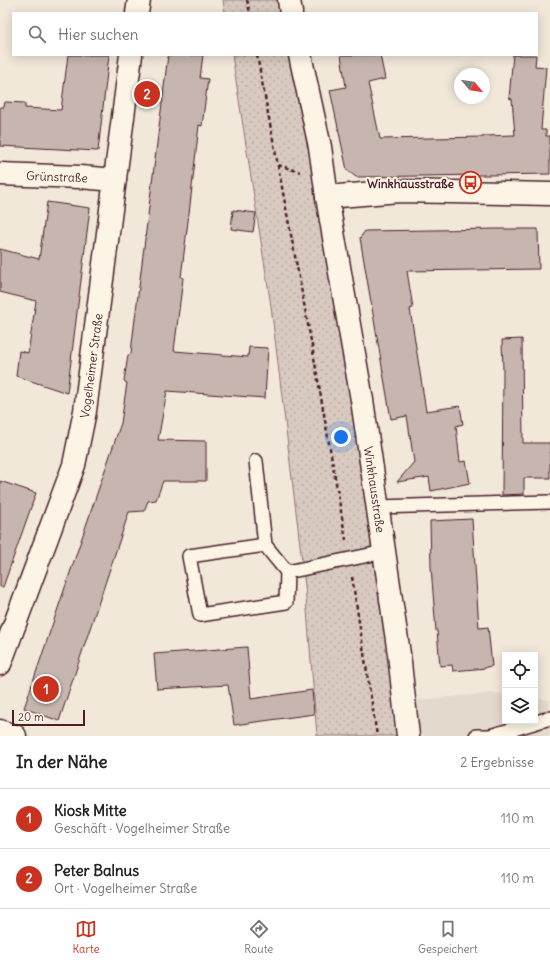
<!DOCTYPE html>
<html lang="de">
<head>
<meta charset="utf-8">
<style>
  :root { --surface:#fff; --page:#f6f6f6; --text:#222; --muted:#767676; --line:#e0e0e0; --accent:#c8321e }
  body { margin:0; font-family:Delius,sans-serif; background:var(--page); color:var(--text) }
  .controls { position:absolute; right:12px; bottom:12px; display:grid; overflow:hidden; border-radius:0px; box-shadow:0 2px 10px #0003 }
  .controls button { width:36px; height:36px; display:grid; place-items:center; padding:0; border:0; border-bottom:1px solid var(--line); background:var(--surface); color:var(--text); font:20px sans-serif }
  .compass { position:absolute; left:454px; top:68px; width:36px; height:36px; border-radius:50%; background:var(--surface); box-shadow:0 2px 10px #0003; rotate:119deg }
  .scale { position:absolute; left:12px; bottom:10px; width:73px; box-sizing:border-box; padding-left:4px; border:2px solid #4a1f2b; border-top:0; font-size:11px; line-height:14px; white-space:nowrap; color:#4a1f2b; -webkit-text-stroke:3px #fcf5e5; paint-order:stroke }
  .you { position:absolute; left:341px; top:437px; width:14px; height:14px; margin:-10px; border:3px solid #fff; border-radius:50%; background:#1a73e8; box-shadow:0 0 0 6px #1a73e833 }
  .badge { display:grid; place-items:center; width:26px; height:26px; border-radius:50%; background:var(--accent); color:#fff; font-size:13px; font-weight:700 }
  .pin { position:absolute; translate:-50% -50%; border:2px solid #fff; box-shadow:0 1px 4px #0006 }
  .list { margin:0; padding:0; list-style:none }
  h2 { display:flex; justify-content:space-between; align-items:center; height:52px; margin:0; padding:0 16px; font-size:17px }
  h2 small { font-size:13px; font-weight:400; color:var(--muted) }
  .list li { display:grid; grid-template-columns:26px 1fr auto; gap:12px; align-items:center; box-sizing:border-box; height:60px; padding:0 16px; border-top:1px solid var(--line) }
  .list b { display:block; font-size:15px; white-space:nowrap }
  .list p { margin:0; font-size:13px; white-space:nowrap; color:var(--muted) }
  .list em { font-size:13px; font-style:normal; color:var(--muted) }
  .icon { flex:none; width:22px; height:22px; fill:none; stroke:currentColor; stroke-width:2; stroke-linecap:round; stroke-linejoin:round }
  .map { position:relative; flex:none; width:550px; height:736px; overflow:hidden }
  .search { position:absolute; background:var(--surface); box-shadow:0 2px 10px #0003; left:12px; right:12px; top:12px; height:44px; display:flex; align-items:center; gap:10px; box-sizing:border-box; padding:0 14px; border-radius:0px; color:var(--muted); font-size:15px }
  .sheet { height:172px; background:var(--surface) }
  nav { display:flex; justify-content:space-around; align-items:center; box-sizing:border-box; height:56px; border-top:1px solid var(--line); background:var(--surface); font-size:11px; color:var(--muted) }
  nav a { display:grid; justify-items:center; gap:2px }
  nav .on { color:var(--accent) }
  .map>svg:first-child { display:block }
  .built { fill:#e4d9cd }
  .park { fill:url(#park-dots); stroke:#917476 }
  .building { fill:#c7b6af; stroke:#4a1f2b }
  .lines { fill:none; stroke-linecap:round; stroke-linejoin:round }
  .lane-casing { stroke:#4a1f2b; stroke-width:16 }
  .street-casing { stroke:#4a1f2b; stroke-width:25 }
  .secondary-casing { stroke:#4a1f2b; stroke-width:25 }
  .path { stroke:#4a1f2b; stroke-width:2.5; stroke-dasharray:4 3; stroke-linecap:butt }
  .lane { stroke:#fcf5e5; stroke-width:13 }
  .street { stroke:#fcf5e5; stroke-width:22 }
  .secondary { stroke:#fcf5e5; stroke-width:22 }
  .labels { text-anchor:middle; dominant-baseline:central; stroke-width:4; stroke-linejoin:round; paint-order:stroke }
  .street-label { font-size:12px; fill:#4a1f2b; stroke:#fcf5e5 }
  .poi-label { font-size:12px; font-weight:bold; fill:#4a1f2b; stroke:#fcf5e5; text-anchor:end }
</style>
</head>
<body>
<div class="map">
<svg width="550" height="736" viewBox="0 0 550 736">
  <defs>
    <pattern id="park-dots" width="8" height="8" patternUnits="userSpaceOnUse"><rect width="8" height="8" fill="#d8cac0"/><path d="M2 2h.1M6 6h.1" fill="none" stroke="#bbada5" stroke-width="1.8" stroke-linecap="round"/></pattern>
  </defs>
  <rect width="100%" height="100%" fill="#f1e8da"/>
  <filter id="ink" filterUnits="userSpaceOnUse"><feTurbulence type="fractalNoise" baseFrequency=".025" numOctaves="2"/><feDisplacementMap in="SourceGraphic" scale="8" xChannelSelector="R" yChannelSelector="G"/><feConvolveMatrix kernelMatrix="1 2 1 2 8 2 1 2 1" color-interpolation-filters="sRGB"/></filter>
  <g filter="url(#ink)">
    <path class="built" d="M 494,693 L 505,694 L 505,721 L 535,721 L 535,698 L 550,700 L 550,736 L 411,736 L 408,701 Z"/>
    <g class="park">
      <path d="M 223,0 L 287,0 L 290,13 L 225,13 Z"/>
      <path d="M 232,55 L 299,55 L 402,736 L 317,736 L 305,586 L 271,306 Z"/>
    </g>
    <g class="building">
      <path d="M 68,55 L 109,55 L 98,151 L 0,146 L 0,107 L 4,107 L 5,102 L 25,103 L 25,108 L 61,110 Z"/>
      <path d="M 168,55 L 203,55 L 200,78 L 208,79 L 202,126 L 199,125 L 190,205 L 181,277 L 183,278 L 174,351 L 248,357 L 249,347 L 268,348 L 265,398 L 167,391 L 158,440 L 206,441 L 206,481 L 163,481 L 156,500 L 148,501 L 144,511 L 129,512 L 59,721 L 24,708 L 121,423 L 127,383 L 124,381 L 128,355 L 131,354 L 132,343 Z"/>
      <path d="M 341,55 L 380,55 L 385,79 L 368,83 L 380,139 L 484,137 L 484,136 L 515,135 L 512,99 L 509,98 L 513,55 L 536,55 L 535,66 L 546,67 L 541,130 L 546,130 L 546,136 L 550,136 L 550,174 L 356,177 L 347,170 L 330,90 L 346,87 Z"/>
      <path d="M 47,202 L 90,208 L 67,393 L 16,376 L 19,351 L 28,353 L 36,301 L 0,292 L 0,249 L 39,259 Z"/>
      <path d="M 233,210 L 256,213 L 253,232 L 231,229 Z"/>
      <path d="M 498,229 L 538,229 L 539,269 L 407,271 L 413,308 L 410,309 L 426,411 L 460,406 L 463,424 L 456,426 L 460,462 L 466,461 L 470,483 L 431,491 L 429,477 L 397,482 L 414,462 L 407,416 L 391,419 L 360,238 L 365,231 Z"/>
      <path d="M 522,339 L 523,443 L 550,443 L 550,478 L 524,478 L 524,494 L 502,495 L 503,371 L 502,340 Z"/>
      <path d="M 0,481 L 36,493 L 3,587 L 0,587 Z"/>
      <path d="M 472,519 L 479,628 L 488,627 L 492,666 L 486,667 L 486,668 L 453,671 L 452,665 L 440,666 L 437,631 L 436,631 L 431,567 L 430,521 Z"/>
      <path d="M 247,647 L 251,699 L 312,690 L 314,714 L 234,725 L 228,685 L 157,689 L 154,654 Z"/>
    </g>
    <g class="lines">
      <defs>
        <g id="lane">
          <path d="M 256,461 L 265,545 L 287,572"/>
          <path d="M 377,507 L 550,502"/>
          <path d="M 265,545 L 189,556 L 200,615 L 286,602 L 287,572 L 384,552"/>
          <path d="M 476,736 L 490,736 L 550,718"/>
        </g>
        <g id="street">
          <path d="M 289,0 L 291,13"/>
          <path id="s1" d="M 300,55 L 320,147 L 327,197 L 362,400 L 399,654 L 408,736"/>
          <path id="s2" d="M 0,174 L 80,177 L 115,180"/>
          <path d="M 327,197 L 399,191 L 550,194"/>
          <path d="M 0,731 L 15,736"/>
        </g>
        <g id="secondary">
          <path d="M 137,13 L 139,0"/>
          <path id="s3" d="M 0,664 L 74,465 L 85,411 L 131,55"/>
        </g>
      </defs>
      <use href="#lane" class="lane-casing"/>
      <use href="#street" class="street-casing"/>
      <use href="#secondary" class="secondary-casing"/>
      <g class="path">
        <path d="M 247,0 L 250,13"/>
        <path d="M 257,55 L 312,346 L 346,540"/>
        <path d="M 278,165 L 300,172"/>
        <path d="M 352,577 L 377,736"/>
      </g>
      <use href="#lane" class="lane"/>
      <use href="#street" class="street"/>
      <use href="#secondary" class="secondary"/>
    </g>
  </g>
  <defs>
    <symbol id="bus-ring" viewBox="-11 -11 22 22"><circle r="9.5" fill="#fcf5e5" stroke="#c8321e" stroke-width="1.5"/><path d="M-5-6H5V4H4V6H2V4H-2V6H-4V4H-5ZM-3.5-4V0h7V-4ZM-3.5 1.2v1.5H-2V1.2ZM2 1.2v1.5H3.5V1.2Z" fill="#c8321e"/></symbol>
  </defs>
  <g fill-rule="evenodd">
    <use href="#bus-ring" x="458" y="170" width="25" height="25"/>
  </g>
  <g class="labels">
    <g class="street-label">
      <text stroke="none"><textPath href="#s2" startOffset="57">Grünstraße</textPath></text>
      <text stroke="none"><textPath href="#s3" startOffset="313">Vogelheimer Straße</textPath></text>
      <text stroke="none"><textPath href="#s1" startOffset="441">Winkhausstraße</textPath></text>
    </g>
    <g class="poi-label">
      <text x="454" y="183">Winkhausstraße</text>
    </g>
  </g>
</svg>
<div class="controls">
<button><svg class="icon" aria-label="locate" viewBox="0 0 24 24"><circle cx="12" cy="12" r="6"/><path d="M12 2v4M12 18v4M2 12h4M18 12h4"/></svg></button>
<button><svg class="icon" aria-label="layers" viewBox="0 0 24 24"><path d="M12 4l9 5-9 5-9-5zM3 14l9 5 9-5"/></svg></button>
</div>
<svg class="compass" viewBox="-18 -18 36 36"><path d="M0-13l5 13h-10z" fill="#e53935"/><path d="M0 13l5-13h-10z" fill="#767676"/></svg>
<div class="scale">20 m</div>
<div class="you"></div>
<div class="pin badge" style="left:46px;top:689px">1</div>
<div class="pin badge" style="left:147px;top:94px">2</div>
<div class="search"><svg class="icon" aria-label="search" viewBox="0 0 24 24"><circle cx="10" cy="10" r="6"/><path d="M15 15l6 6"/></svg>Hier suchen</div>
</div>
<section class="sheet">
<h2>In der Nähe<small>2 Ergebnisse</small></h2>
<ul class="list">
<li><span class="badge">1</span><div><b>Kiosk Mitte</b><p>Geschäft · Vogelheimer Straße</p></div><em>110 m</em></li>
<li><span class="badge">2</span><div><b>Peter Balnus</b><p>Ort · Vogelheimer Straße</p></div><em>110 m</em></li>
</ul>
</section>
<nav>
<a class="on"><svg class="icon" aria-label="map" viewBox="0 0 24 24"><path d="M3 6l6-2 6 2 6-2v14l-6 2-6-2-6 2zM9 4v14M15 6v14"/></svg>Karte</a>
<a><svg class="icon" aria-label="directions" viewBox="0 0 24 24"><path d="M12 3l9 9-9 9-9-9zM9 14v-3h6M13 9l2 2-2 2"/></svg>Route</a>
<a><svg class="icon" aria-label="saved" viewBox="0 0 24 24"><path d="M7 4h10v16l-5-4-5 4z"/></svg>Gespeichert</a>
</nav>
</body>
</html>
